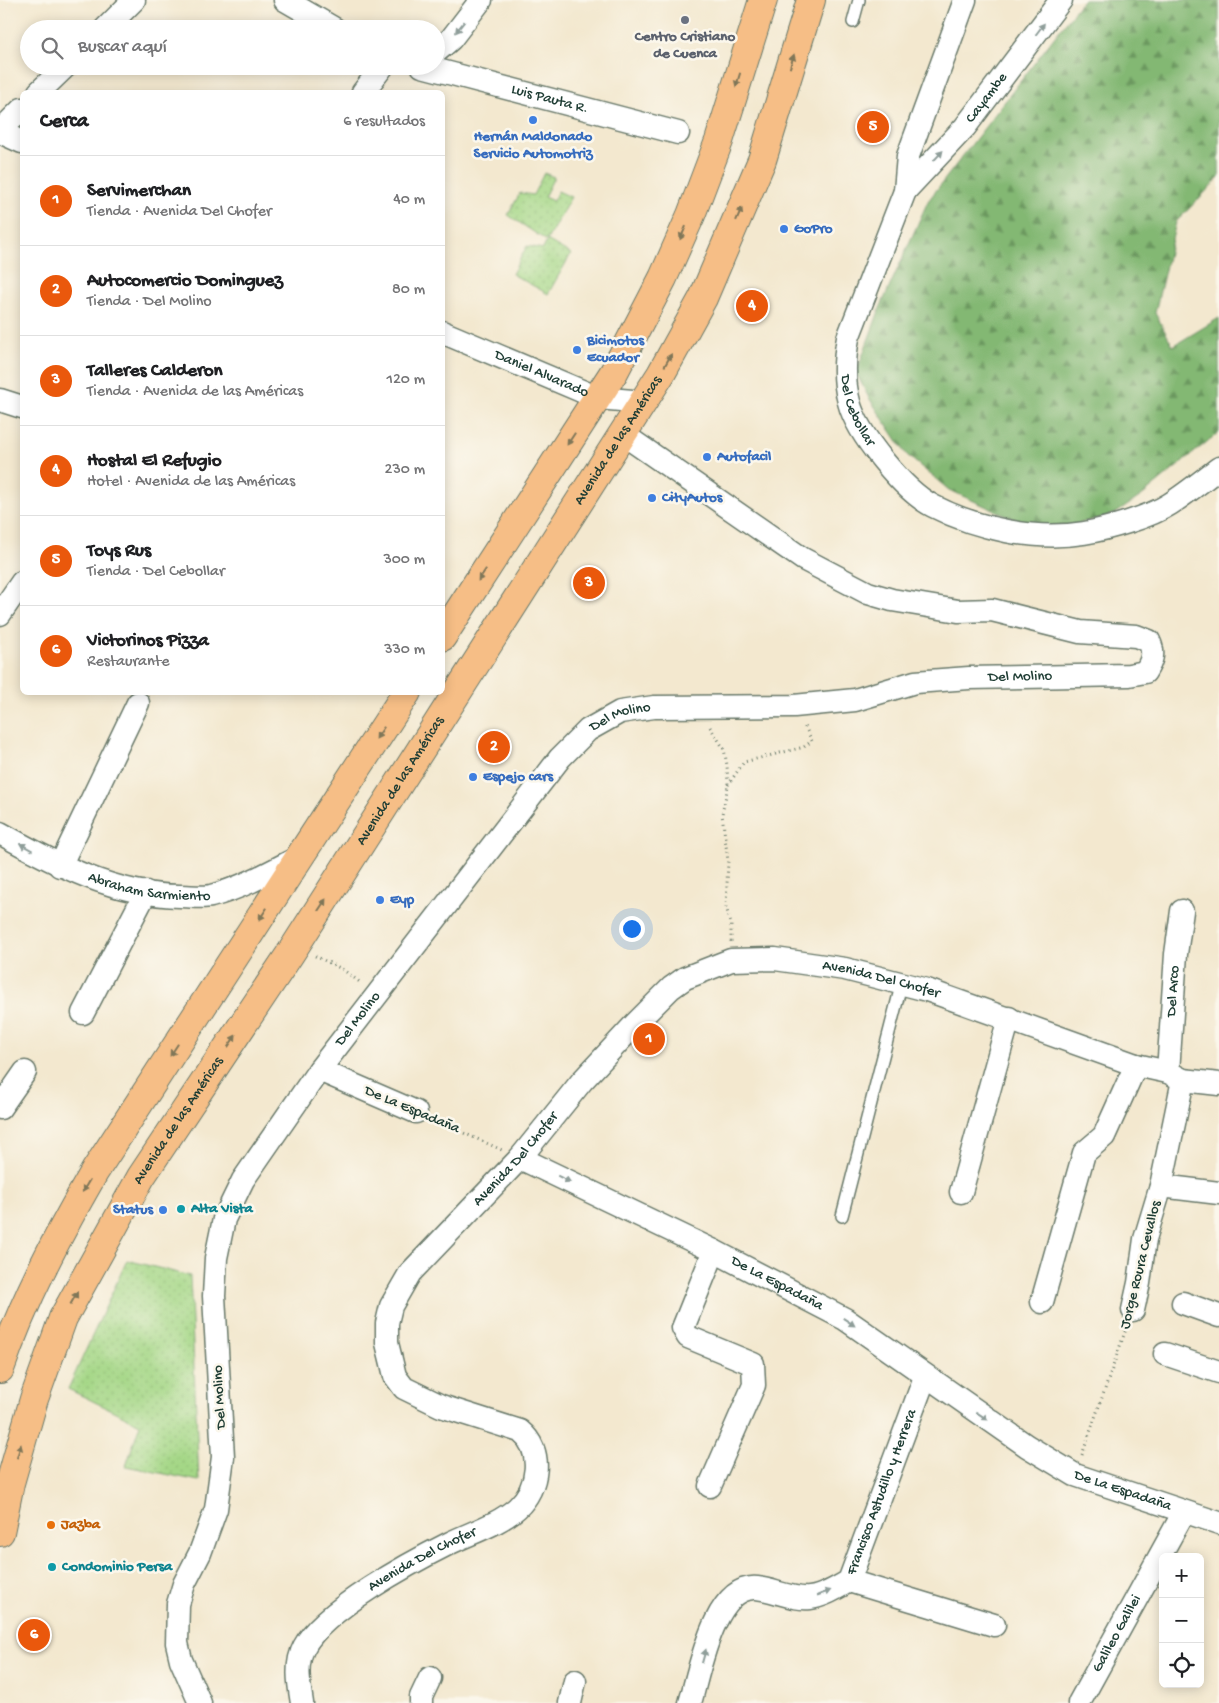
<!DOCTYPE html>
<html lang="es">
<head>
<meta charset="utf-8">
<style>
  :root { --surface:#fff; --page:#f2f2f2; --text:#202124; --muted:#757577; --line:#e0e0e0; --accent:#ea580c }
  body { margin:0; font-family:"Gochi Hand",sans-serif; background:var(--page); color:var(--text) }
  .controls { position:absolute; right:15px; bottom:15px; display:grid; overflow:hidden; border-radius:8px; box-shadow:0 2px 12px #0003 }
  .controls button { width:45px; height:45px; display:grid; place-items:center; padding:0; border:0; border-bottom:1px solid var(--line); background:var(--surface); color:var(--text); font:25px sans-serif }
  .you { position:absolute; left:631px; top:928px; width:18px; height:18px; margin:-12px; border:4px solid #fff; border-radius:50%; background:#1a73e8; box-shadow:0 0 0 8px #1a73e833 }
  .badge { display:grid; place-items:center; width:32px; height:32px; border-radius:50%; background:var(--accent); color:#fff; font-size:16px; font-weight:700 }
  .pin { position:absolute; translate:-50% -50%; border:2px solid #fff; box-shadow:0 1px 5px #0006 }
  .list { margin:0; padding:0; list-style:none }
  h2 { display:flex; justify-content:space-between; align-items:center; height:65px; margin:0; padding:0 20px; font-size:21px }
  h2 small { font-size:16px; font-weight:400; color:var(--muted) }
  .list li { display:grid; grid-template-columns:32px 1fr auto; gap:15px; align-items:center; box-sizing:border-box; height:90px; padding:0 20px; border-top:1px solid var(--line) }
  .list b { display:block; font-size:19px; white-space:nowrap }
  .list p { margin:0; font-size:16px; white-space:nowrap; color:var(--muted) }
  .list em { font-size:16px; font-style:normal; color:var(--muted) }
  .icon { flex:none; width:28px; height:28px; fill:none; stroke:currentColor; stroke-width:2; stroke-linecap:round; stroke-linejoin:round }
  .map { position:relative; flex:none; width:1219px; height:1703px; overflow:hidden }
  .search { position:absolute; background:var(--surface); box-shadow:0 2px 12px #0003; left:20px; top:20px; width:425px; height:55px; display:flex; align-items:center; gap:12px; box-sizing:border-box; padding:0 18px; border-radius:28px; color:var(--muted); font-size:19px }
  .panel { position:absolute; background:var(--surface); box-shadow:0 2px 12px #0003; left:20px; top:90px; width:425px; height:605px; border-radius:8px }
  .map>svg:first-child { display:block }
  .grass { fill:url(#grass-dots); stroke:#628a5d }
  .forest { fill:url(#forest-firs); stroke:#517a54 }
  .lines { fill:none; stroke-linecap:round; stroke-linejoin:round }
  .lane-casing { stroke:#69796a; stroke-width:14 }
  .street-casing { stroke:#69796a; stroke-width:25 }
  .primary-casing { stroke:#69796a; stroke-width:30 }
  .path { stroke:#69796a; stroke-width:3; stroke-dasharray:1 4; stroke-linecap:butt }
  .lane { stroke:#fff; stroke-width:11 }
  .street { stroke:#fff; stroke-width:22 }
  .primary { stroke:#f6be86; stroke-width:28 }
  .oneway { fill:#8f9e9a }
  .oneway2 { fill:#807759 }
  .worship-dot { fill:#6b7280; stroke:#fbf7ec; stroke-width:2 }
  .shop-dot { fill:#3f7fe0; stroke:#fbf7ec; stroke-width:2 }
  .culture-dot { fill:#0f9aa8; stroke:#fbf7ec; stroke-width:2 }
  .food-dot { fill:#e8710a; stroke:#fbf7ec; stroke-width:2 }
  .labels { text-anchor:middle; dominant-baseline:central; stroke-width:5; stroke-linejoin:round; paint-order:stroke }
  .worship-label { font-size:15px; font-weight:bold; fill:#5b616d; stroke:#fbf7ec }
  .street-label { font-size:15px; fill:#1f3d34; stroke:#fbf7ec }
  .shop-label { font-size:15px; font-weight:bold; fill:#366cbe; stroke:#fbf7ec; text-anchor:start }
  .culture-label { font-size:15px; font-weight:bold; fill:#0d838f; stroke:#fbf7ec; text-anchor:start }
  .food-label { font-size:15px; font-weight:bold; fill:#c56008; stroke:#fbf7ec; text-anchor:start }
</style>
</head>
<body>
<div class="map">
<svg width="1219" height="1703" viewBox="0 0 1219 1703">
  <defs>
    <pattern id="grass-dots" width="8" height="8" patternUnits="userSpaceOnUse" patternTransform="scale(1.25)"><rect width="8" height="8" fill="#a4d786"/><path d="M2 2h.1M6 6h.1" fill="none" stroke="#8db974" stroke-width="1.8" stroke-linecap="round"/></pattern>
    <pattern id="forest-firs" width="22" height="20" patternUnits="userSpaceOnUse" patternTransform="scale(1.25)"><rect width="22" height="20" fill="#83b873"/><path d="M5 1l3.5 6h-7zM16 11l3.5 6h-7z" fill="#6b975f"/></pattern>
  </defs>
  <rect width="100%" height="100%" fill="#fbf7ec"/>
  <filter id="ink" filterUnits="userSpaceOnUse"><feTurbulence type="fractalNoise" baseFrequency=".02" numOctaves="2"/><feDisplacementMap in="SourceGraphic" scale="10" xChannelSelector="R" yChannelSelector="G"/><feConvolveMatrix kernelMatrix="1 2 1 2 8 2 1 2 1" color-interpolation-filters="sRGB"/></filter>
  <filter id="wash" filterUnits="userSpaceOnUse"><feTurbulence type="fractalNoise" baseFrequency=".0096" numOctaves="4" result="noise"/><feDisplacementMap in="SourceGraphic" scale="20" xChannelSelector="R" yChannelSelector="G"/><feGaussianBlur stdDeviation="1.12" result="paint"/><feColorMatrix in="noise" values="0 0 0 0 0 0 0 0 0 0 0 0 0 0 0 0 0 1.4 0 .05"/><feComposite in="paint" operator="in"/></filter>
  <g filter="url(#wash)">
    <rect width="100%" height="100%" fill="#f3e8cf"/>
    <g class="grass">
      <path d="M 544,173 L 554,177 L 544,197 L 553,201 L 558,191 L 571,197 L 547,240 L 571,254 L 548,294 L 512,274 L 527,246 L 543,249 L 547,241 L 508,215 L 520,193 L 533,195 Z"/>
      <path d="M 127,1260 L 190,1276 L 199,1481 L 126,1466 L 140,1424 L 68,1389 Z"/>
    </g>
    <path class="forest" d="M 1083,0 L 1219,0 L 1219,178 L 1176,222 L 1155,313 L 1173,346 L 1219,318 L 1219,432 L 1144,494 L 1115,514 L 1077,524 L 1045,527 L 1014,519 L 949,490 L 907,455 L 869,398 L 856,373 L 880,308 L 928,201 Z"/>
  </g>
  <g filter="url(#ink)">
    <g class="lines">
      <defs>
        <g id="lane">
          <path d="M 853,22 L 859,0"/>
          <path d="M 842,1216 L 902,982"/>
        </g>
        <g id="street">
          <path d="M 285,0 L 335,29"/>
          <path id="s1" d="M 965,0 L 908,156 L 905,191 L 848,338 C 844,360 843,380 849,402 C 857,434 904,491 933,506 C 978,529 1035,541 1084,533 C 1108,529 1150,517 1170,504 C 1187,493 1203,480 1219,468"/>
          <path d="M 105,29 L 134,0"/>
          <path d="M 436,52 L 451,39 L 481,0"/>
          <path id="s2" d="M 422,66 L 678,133"/>
          <path d="M 39,92 L 66,66"/>
          <path d="M 363,92 L 383,66"/>
          <path d="M 0,131 L 22,109"/>
          <path d="M 0,132 L 22,142"/>
          <path id="s3" d="M 905,191 L 965,127 L 1061,0"/>
          <path id="s4" d="M 442,332 L 598,398 L 644,402"/>
          <path d="M 0,400 L 22,407"/>
          <path d="M 0,614 L 22,582"/>
          <path id="s5" d="M 0,833 C 57,865 114,895 180,896 C 190,896 202,898 211,896 C 242,888 272,871 301,856"/>
          <path d="M 60,866 L 138,703"/>
          <path d="M 83,1013 L 146,892"/>
          <path d="M 319,1070 L 416,1112"/>
          <path id="s6" d="M 1168,1072 L 1176,954 L 1182,911"/>
          <path d="M 0,1108 L 25,1072"/>
          <path id="s7" d="M 520,1158 L 714,1251 L 845,1319 L 1027,1446 L 1075,1475 L 1219,1523"/>
          <path d="M 1161,1186 L 1219,1193"/>
          <path d="M 961,1192 L 1009,1018"/>
          <path d="M 1042,1302 L 1084,1153 L 1104,1136 L 1136,1065"/>
          <path d="M 1183,1303 L 1219,1316"/>
          <path d="M 1133,1310 L 1139,1283 L 1145,1239 L 1161,1186 L 1183,1080"/>
          <path d="M 1165,1354 L 1219,1372"/>
          <path d="M 710,1486 L 754,1385 L 753,1364 L 688,1337 L 683,1328 L 714,1251"/>
          <path d="M 849,1581 L 994,1625"/>
          <path id="s8" d="M 200,1703 L 181,1660 L 177,1643 L 178,1604 L 184,1584 L 200,1553 L 216,1509 L 223,1457 L 214,1296 L 216,1258 L 224,1219 L 243,1180 L 319,1070 L 560,758 L 588,730 L 620,712 L 654,707 L 794,706 L 855,700 L 915,682 L 969,678 L 1129,675 L 1145,672 C 1152,661 1155,653 1149,641 L 1136,636 L 1080,632 L 992,610 L 958,611 L 892,600 L 868,593 L 803,559 L 624,435"/>
          <path id="s9" d="M 302,1703 C 299,1685 295,1664 304,1647 C 323,1610 412,1562 450,1543 C 473,1532 499,1524 517,1508 C 539,1488 544,1450 520,1431 L 441,1406 L 404,1388 L 395,1376 L 387,1343 L 387,1323 L 391,1306 L 410,1273 L 520,1158 L 582,1081 L 636,1023 L 671,988 L 685,978 L 731,960 L 775,959 L 845,969 L 927,990 L 1136,1065 L 1168,1072 L 1183,1080 L 1219,1084"/>
          <path d="M 421,1703 L 421,1697 L 430,1678"/>
          <path d="M 570,1703 L 575,1681"/>
          <path id="s10" d="M 690,1703 C 699,1673 714,1584 757,1588 C 774,1590 794,1600 810,1598 C 824,1596 837,1588 849,1581 L 925,1377"/>
          <path id="s11" d="M 1079,1703 L 1184,1512"/>
        </g>
        <g id="primary">
          <path d="M 442,637 L 614,372 L 663,278 L 691,215 L 719,141 L 763,0"/>
          <path d="M 0,1369 C 24,1299 58,1235 95,1171 L 407,692"/>
          <path id="s12" d="M 0,1532 L 10,1483 L 34,1399 L 63,1318 L 141,1177 L 290,954 L 661,374 L 703,298 L 762,160 L 811,0"/>
        </g>
      </defs>
      <use href="#lane" class="lane-casing"/>
      <use href="#street" class="street-casing"/>
      <use href="#primary" class="primary-casing"/>
      <g class="path">
        <path d="M 710,727 L 724,749 L 727,765 L 728,786 L 722,814 L 728,861 L 726,907 L 731,924 L 731,942"/>
        <path d="M 728,785 L 744,762 L 804,747 L 812,741 L 804,725"/>
        <path d="M 315,956 L 342,969 L 361,983"/>
        <path d="M 432,1119 L 502,1150"/>
        <path d="M 1082,1455 L 1126,1329"/>
      </g>
      <use href="#lane" class="lane"/>
      <use href="#street" class="street"/>
      <use href="#primary" class="primary"/>
    </g>
    <defs><path id="oneway-solid" d="M-6-.8H1V-3.2L6.5 0L1 3.2V.8H-6Z" transform="scale(1.25)"/></defs>
    <g class="oneway">
      <use href="#oneway-solid" transform="translate(460 27) rotate(128)"/>
      <use href="#oneway-solid" transform="translate(1040 29) rotate(-53)"/>
      <use href="#oneway-solid" transform="translate(938 156) rotate(-47)"/>
      <use href="#oneway-solid" transform="translate(26 847) rotate(-151)"/>
      <use href="#oneway-solid" transform="translate(564 1179) rotate(26)"/>
      <use href="#oneway-solid" transform="translate(849 1322) rotate(34)"/>
      <use href="#oneway-solid" transform="translate(982 1416) rotate(34)"/>
      <use href="#oneway-solid" transform="translate(824 1593) rotate(-21)"/>
      <use href="#oneway-solid" transform="translate(704 1656) rotate(-74)"/>
    </g>
    <g class="oneway2">
      <use href="#oneway-solid" transform="translate(792 61) rotate(-73)"/>
      <use href="#oneway-solid" transform="translate(738 80) rotate(107)"/>
      <use href="#oneway-solid" transform="translate(739 214) rotate(-67)"/>
      <use href="#oneway-solid" transform="translate(683 233) rotate(114)"/>
      <use href="#oneway-solid" transform="translate(668 360) rotate(-61)"/>
      <use href="#oneway-solid" transform="translate(571 439) rotate(123)"/>
      <use href="#oneway-solid" transform="translate(482 575) rotate(123)"/>
      <use href="#oneway-solid" transform="translate(380 733) rotate(123)"/>
      <use href="#oneway-solid" transform="translate(322 905) rotate(-57)"/>
      <use href="#oneway-solid" transform="translate(263 914) rotate(123)"/>
      <use href="#oneway-solid" transform="translate(232 1041) rotate(-56)"/>
      <use href="#oneway-solid" transform="translate(174 1050) rotate(123)"/>
      <use href="#oneway-solid" transform="translate(86 1186) rotate(120)"/>
      <use href="#oneway-solid" transform="translate(74 1298) rotate(-61)"/>
      <use href="#oneway-solid" transform="translate(19 1451) rotate(-74)"/>
    </g>
  </g>
  <circle class="worship-dot" cx="685" cy="20" r="5"/>
  <g class="shop-dot">
    <circle cx="533" cy="120" r="5"/>
    <circle cx="784" cy="229" r="5"/>
    <circle cx="577" cy="350" r="5"/>
    <circle cx="707" cy="457" r="5"/>
    <circle cx="652" cy="498" r="5"/>
    <circle cx="473" cy="777" r="5"/>
    <circle cx="380" cy="900" r="5"/>
    <circle cx="163" cy="1210" r="5"/>
  </g>
  <g class="culture-dot">
    <circle cx="181" cy="1209" r="5"/>
    <circle cx="52" cy="1567" r="5"/>
  </g>
  <circle class="food-dot" cx="51" cy="1525" r="5"/>
  <g class="labels">
    <g class="worship-label">
      <text x="685" y="37">Centro Cristiano<tspan x="685" dy="17">de Cuenca</tspan></text>
    </g>
    <g class="street-label">
      <text stroke="none"><textPath href="#s3" startOffset="124">Cayambe</textPath></text>
      <text stroke="none"><textPath href="#s2" startOffset="132">Luis Pauta R.</textPath></text>
      <text stroke="none"><textPath href="#s4" startOffset="108">Daniel Alvarado</textPath></text>
      <text stroke="none"><textPath href="#s1" startOffset="434">Del Cebollar</textPath></text>
      <text stroke="none"><textPath href="#s12" startOffset="1262">Avenida de las Américas</textPath></text>
      <text stroke="none"><textPath href="#s8" startOffset="1549">Del Molino</textPath></text>
      <text stroke="none"><textPath href="#s8" startOffset="1144">Del Molino</textPath></text>
      <text stroke="none"><textPath href="#s12" startOffset="858">Avenida de las Américas</textPath></text>
      <text stroke="none"><textPath href="#s5" startOffset="161">Abraham Sarmiento</textPath></text>
      <text stroke="none"><textPath href="#s9" startOffset="1255">Avenida Del Chofer</textPath></text>
      <text stroke="none"><textPath href="#s6" startOffset="81">Del Arco</textPath></text>
      <text stroke="none"><textPath href="#s8" startOffset="739">Del Molino</textPath></text>
      <text transform="translate(412 1110) rotate(23)">De La Espadaña</text>
      <text stroke="none"><textPath href="#s12" startOffset="452">Avenida de las Américas</textPath></text>
      <text stroke="none"><textPath href="#s9" startOffset="805">Avenida Del Chofer</textPath></text>
      <text transform="translate(1141 1265) rotate(-76)">Jorge Roura Cevallos</text>
      <text stroke="none"><textPath href="#s7" startOffset="286">De La Espadaña</textPath></text>
      <text transform="translate(220 1397) rotate(-93)">Del Molino</text>
      <text stroke="none"><textPath href="#s7" startOffset="691">De La Espadaña</textPath></text>
      <text stroke="none"><textPath href="#s10" startOffset="334">Francisco Astudillo y Herrera</textPath></text>
      <text stroke="none"><textPath href="#s9" startOffset="206">Avenida Del Chofer</textPath></text>
      <text stroke="none"><textPath href="#s11" startOffset="79">Galileo Galilei</textPath></text>
    </g>
    <g class="shop-label">
      <text x="533" y="137" text-anchor="middle">Hernán Maldonado<tspan x="533" dy="17">Servicio Automotriz</tspan></text>
      <text x="794" y="229">GoPro</text>
      <text x="587" y="341">Bicimotos<tspan x="587" dy="17">Ecuador</tspan></text>
      <text x="717" y="457">Autofacil</text>
      <text x="662" y="498">CityAutos</text>
      <text x="483" y="777">Espejo cars</text>
      <text x="390" y="900">Eyp</text>
      <text x="153" y="1210" text-anchor="end">Status</text>
    </g>
    <g class="culture-label">
      <text x="191" y="1209">Alta Vista</text>
      <text x="62" y="1567">Condominio Persa</text>
    </g>
    <g class="food-label">
      <text x="61" y="1525">Jazba</text>
    </g>
  </g>
</svg>
<div class="controls">
<button>+</button>
<button>−</button>
<button><svg class="icon" aria-label="locate" viewBox="0 0 24 24"><circle cx="12" cy="12" r="6"/><path d="M12 2v4M12 18v4M2 12h4M18 12h4"/></svg></button>
</div>
<div class="you"></div>
<div class="pin badge" style="left:649px;top:1039px">1</div>
<div class="pin badge" style="left:494px;top:747px">2</div>
<div class="pin badge" style="left:589px;top:583px">3</div>
<div class="pin badge" style="left:752px;top:306px">4</div>
<div class="pin badge" style="left:873px;top:127px">5</div>
<div class="pin badge" style="left:34px;top:1635px">6</div>
<div class="search"><svg class="icon" aria-label="search" viewBox="0 0 24 24"><circle cx="10" cy="10" r="6"/><path d="M15 15l6 6"/></svg>Buscar aquí</div>
<section class="panel">
<h2>Cerca<small>6 resultados</small></h2>
<ul class="list">
<li><span class="badge">1</span><div><b>Servimerchan</b><p>Tienda · Avenida Del Chofer</p></div><em>40 m</em></li>
<li><span class="badge">2</span><div><b>Autocomercio Dominguez</b><p>Tienda · Del Molino</p></div><em>80 m</em></li>
<li><span class="badge">3</span><div><b>Talleres Calderon</b><p>Tienda · Avenida de las Américas</p></div><em>120 m</em></li>
<li><span class="badge">4</span><div><b>Hostal El Refugio</b><p>Hotel · Avenida de las Américas</p></div><em>230 m</em></li>
<li><span class="badge">5</span><div><b>Toys Rus</b><p>Tienda · Del Cebollar</p></div><em>300 m</em></li>
<li><span class="badge">6</span><div><b>Victorinos Pizza</b><p>Restaurante</p></div><em>330 m</em></li>
</ul>
</section>
</div>
</body>
</html>
